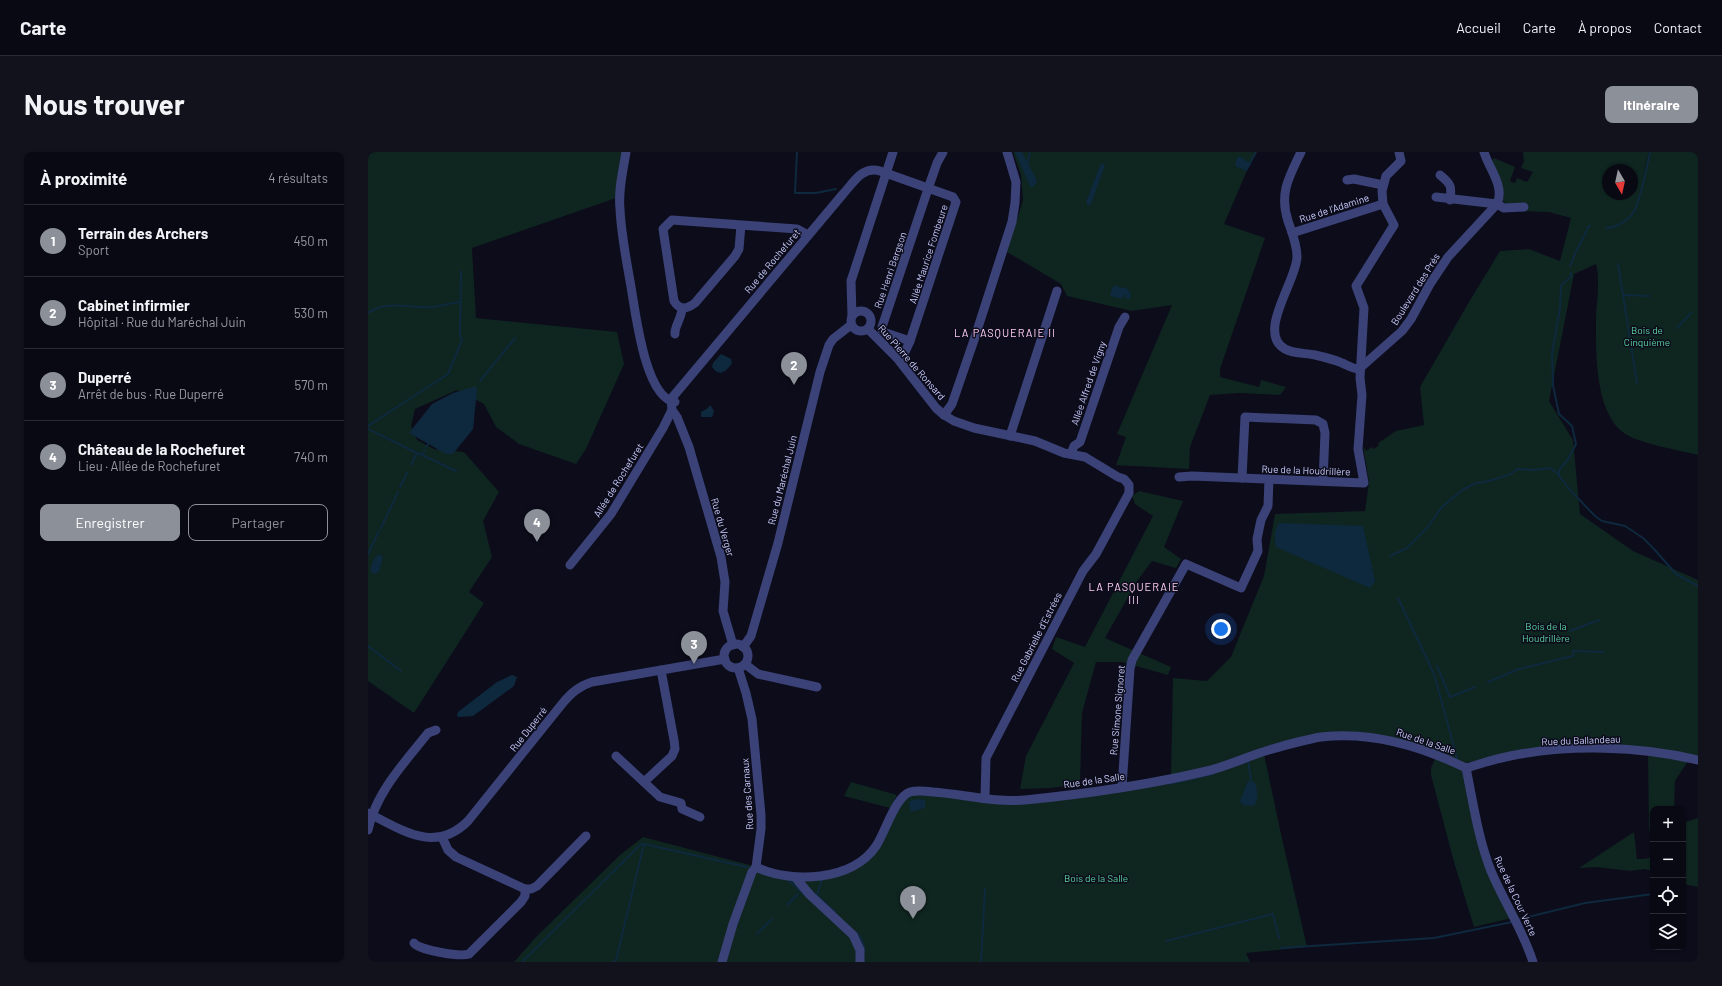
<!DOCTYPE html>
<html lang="fr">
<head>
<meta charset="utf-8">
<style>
  :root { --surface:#090914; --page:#12121d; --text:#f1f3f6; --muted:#999aa0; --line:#292a34; --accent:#8c9099 }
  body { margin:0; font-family:Barlow,sans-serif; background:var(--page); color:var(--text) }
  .controls { position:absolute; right:12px; bottom:12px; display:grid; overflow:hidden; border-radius:8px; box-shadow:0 1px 3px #0004 }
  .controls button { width:36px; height:36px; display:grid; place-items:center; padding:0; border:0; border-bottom:1px solid var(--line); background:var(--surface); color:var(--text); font:20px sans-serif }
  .compass { position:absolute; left:1234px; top:12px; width:36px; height:36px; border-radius:50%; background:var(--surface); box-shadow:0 1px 3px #0004; rotate:171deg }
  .you { position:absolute; left:853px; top:477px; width:14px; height:14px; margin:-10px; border:3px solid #fff; border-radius:50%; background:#1a73e8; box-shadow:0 0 0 6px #1a73e833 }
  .badge { display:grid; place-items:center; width:26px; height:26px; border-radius:50%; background:var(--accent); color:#fff; font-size:13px; font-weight:700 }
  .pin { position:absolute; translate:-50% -33px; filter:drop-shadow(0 1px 2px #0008) }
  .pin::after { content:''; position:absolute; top:21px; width:14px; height:12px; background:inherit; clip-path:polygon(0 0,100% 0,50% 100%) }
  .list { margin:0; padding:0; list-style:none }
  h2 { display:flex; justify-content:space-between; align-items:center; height:52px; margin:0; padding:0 16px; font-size:17px }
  h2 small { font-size:13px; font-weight:400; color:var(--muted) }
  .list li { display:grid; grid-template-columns:26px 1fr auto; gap:12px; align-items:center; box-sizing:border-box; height:72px; padding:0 16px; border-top:1px solid var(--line) }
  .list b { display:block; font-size:15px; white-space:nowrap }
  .list p { margin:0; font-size:13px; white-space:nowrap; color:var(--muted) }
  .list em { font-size:13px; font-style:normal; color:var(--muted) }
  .actions { display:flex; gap:8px; padding:12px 16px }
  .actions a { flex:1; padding:9px 0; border:1px solid var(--accent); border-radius:8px; text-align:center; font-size:14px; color:var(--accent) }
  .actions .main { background:var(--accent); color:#fff }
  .icon { flex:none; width:22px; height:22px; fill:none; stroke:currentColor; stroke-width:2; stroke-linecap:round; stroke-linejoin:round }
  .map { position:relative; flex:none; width:1330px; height:810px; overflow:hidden; border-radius:8px }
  header { display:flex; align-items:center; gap:24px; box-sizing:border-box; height:56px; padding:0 20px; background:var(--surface); border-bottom:1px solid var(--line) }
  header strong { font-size:19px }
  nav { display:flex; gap:22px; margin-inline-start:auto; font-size:14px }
  .intro { display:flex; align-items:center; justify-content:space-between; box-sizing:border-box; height:96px; padding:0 24px }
  h1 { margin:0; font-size:28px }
  .button { padding:10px 18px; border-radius:8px; background:var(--accent); color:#fff; font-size:14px; font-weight:700 }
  main { display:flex; gap:24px; padding:0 24px }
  aside { flex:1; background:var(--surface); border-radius:8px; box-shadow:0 1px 3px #0004 }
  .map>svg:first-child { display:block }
  .green { fill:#0f2520; fill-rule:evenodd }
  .water { fill:#0e293d }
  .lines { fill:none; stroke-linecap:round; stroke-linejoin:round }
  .stream { stroke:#0e293d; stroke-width:2 }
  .minor { stroke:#3a4277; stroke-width:9 }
  .labels { text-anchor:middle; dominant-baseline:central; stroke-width:3; stroke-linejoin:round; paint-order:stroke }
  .street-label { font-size:10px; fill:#c9ccfc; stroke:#0c0c1b }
  .park-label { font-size:10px; fill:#5bd6a2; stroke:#0c0c1b }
  .neighbourhood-label { font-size:11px; letter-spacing:1px; fill:#fccbf3; stroke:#0c0c1b }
</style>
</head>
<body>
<header>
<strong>Carte</strong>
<nav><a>Accueil</a><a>Carte</a><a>À propos</a><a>Contact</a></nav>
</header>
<div class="intro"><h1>Nous trouver</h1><a class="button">Itinéraire</a></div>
<main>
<aside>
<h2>À proximité<small>4 résultats</small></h2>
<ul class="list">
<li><span class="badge">1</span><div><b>Terrain des Archers</b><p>Sport</p></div><em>450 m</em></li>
<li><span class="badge">2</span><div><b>Cabinet infirmier</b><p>Hôpital · Rue du Maréchal Juin</p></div><em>530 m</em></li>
<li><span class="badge">3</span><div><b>Duperré</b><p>Arrêt de bus · Rue Duperré</p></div><em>570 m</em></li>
<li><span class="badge">4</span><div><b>Château de la Rochefuret</b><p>Lieu · Allée de Rochefuret</p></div><em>740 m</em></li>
</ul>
<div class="actions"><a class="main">Enregistrer</a><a>Partager</a></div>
</aside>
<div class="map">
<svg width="1330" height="810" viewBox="0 0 1330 810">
  <rect width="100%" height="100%" fill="#0c0c1b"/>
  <g class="green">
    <path d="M 0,0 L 258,0 L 251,45 L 104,96 L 108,166 L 249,180 L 256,212 L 218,297 L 208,312 L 151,292 L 128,275 L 116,252 L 89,238 L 47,257 L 43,274 L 49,288 L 66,297 L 96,300 L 131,340 L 115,369 L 124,405 L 101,440 L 116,451 L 46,561 L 0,529 Z"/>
    <path d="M 645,0 L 888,0 L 881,14 L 856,72 L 897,86 L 852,217 L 852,225 L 891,235 L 893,228 L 918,235 L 912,243 L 872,241 L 842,243 L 822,295 L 821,317 L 748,313 L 758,285 L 749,282 L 804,153 L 764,159 L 699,144 L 693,132 L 639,100 L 655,48 L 653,23 Z"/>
    <path d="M 1155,0 L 1281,0 L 1274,28 L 1282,0 L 1330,0 L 1330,303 C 1311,298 1265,291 1252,278 C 1226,253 1228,197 1228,164 C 1229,149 1232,126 1228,112 L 1206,122 L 1181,249 L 1205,288 L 1212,362 L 1265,399 L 1330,428 L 1330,608 L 1322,606 L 1307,629 L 1306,657 L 1285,657 L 1285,696 L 1281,677 L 1280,599 L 1148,600 L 1097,611 L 1032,587 L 988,581 L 803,623 L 805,526 L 839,529 L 863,505 L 896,424 L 907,362 L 997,359 L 1001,330 L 995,294 L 998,299 L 1004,295 L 1006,297 L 1011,293 L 1010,291 L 1028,279 L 1056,273 L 1052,235 L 1101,150 L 1132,99 L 1161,97 L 1192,109 L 1203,66 L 1181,60 L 1151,59 L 1139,52 L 1133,47 L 1123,11 L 1126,6 L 1147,15 L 1142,29 L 1147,31 L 1149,26 L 1159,30 L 1165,20 L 1153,16 L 1156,9 ZM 1240,18 L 1264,18 L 1264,42 L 1240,42 Z"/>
    <path d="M 771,339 L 815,349 L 796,395 L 813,407 L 808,416 L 784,409 L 769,429 L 737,486 L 803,515 L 800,523 L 754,510 L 728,510 L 714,561 L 712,632 L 682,636 L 652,637 L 658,604 L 706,511 L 684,497 L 688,485 L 717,495 L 785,364 L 767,352 L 764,344 Z"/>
    <path d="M 896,602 L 913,682 L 939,795 L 878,801 L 882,810 L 146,810 L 168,785 L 252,703 L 275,685 L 427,725 L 460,722 L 499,705 L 541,640 L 685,649 Z"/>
    <path d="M 1067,607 L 1093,617 L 1096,622 L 1108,681 L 1144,766 L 1106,775 L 1086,710 L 1063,623 L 1063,616 Z"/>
    <path d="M 483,630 L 529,643 L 522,656 L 476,644 Z"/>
    <path d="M 1330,666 L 1330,735 L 1315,732 L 1315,671 Z"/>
    <path d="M 1266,680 L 1269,707 L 1277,707 L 1285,704 L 1285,719 L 1276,717 L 1262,719 L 1228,715 L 1211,716 Z"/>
  </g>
  <g class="water">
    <path d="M 647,0 L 654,0 L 668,27 L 669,30 L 664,36 L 662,34 Z"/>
    <path d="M 871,4 L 883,12 L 879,19 L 867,14 L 868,8 Z"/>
    <path d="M 735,11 L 737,13 L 723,52 L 720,54 L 718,50 L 732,14 Z"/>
    <path d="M 746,133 L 753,136 L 758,135 L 763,142 L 762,147 L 758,147 L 758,142 L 754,147 L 743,144 L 742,142 Z"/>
    <path d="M 353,202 L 363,207 L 364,211 C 359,219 351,226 344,215 L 345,211 Z"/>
    <path d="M 105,235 L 108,235 L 109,238 L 105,277 L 85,302 L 78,302 L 41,281 L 64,252 L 85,241 Z"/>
    <path d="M 341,254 L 343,254 L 346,259 L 344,265 L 333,265 L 333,260 L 340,256 Z"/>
    <path d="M 911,371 L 995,374 L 1007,429 L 1002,436 L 908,395 C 906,386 906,378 911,371 Z"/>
    <path d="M 11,402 L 15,405 L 11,420 L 6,422 L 3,420 C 2,414 6,405 11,402 Z"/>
    <path d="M 144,523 L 149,525 L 146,534 L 105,564 L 90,565 L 89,563 L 90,560 L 129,530 Z"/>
    <path d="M 880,629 L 886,630 C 890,636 891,648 886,654 L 875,653 L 872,649 Z"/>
    <path d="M 549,647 L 557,648 L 557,656 L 543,660 L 541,651 L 542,649 Z"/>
  </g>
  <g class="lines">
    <g class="stream">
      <path d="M 429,0 L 427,41 L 448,41 L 468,37"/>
      <path d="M 882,11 L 888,0"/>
      <path d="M 659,12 L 662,0"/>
      <path d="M 1238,76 C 1247,76 1260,69 1265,61 C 1272,51 1279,14 1282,0"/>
      <path d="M 1250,112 L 1269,231"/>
      <path d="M 1202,114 C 1205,109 1205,106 1207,102 C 1210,93 1217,85 1220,75 L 1222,74"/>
      <path d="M 1203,121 L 1203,125 L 1193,133 L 1192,156 L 1184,201 L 1185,233 L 1191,262 L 1204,274 L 1208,292 L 1199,309 L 1191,318 L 1191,324 L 1202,338 L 1227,364 L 1234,369 L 1257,374 L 1275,386 L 1286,397 L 1308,422 L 1330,434"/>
      <path d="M 1256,143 L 1281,144"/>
      <path d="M 0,161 C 20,147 42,157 64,155 C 74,154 83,151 92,150"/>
      <path d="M 1309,176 L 1323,161"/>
      <path d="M 112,229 L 147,186"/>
      <path d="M 0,274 L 80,222 L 94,188 L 92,183 L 93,119"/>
      <path d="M 0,277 L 49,301"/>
      <path d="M 58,295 L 61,291"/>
      <path d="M 54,303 L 88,319"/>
      <path d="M 43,313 L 49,301 L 54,303 L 57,298"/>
      <path d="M 32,335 L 39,321"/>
      <path d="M 13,376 L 30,340"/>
      <path d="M 0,402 L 11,379"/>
      <path d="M 1022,404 L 1039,396 L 1060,375 L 1073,356 L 1094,338 L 1108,331 L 1117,330 L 1141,323 L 1150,317 L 1166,318 L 1182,316 L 1190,322"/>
      <path d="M 1030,446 L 1066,522 L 1089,606"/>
      <path d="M 1202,479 L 1231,468"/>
      <path d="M 0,494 L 33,519"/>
      <path d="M 1069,514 L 1082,545 L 1107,535"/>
      <path d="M 1120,530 L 1151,517 L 1205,504 L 1205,499 L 1236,500"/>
      <path d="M 880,608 L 883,629"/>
      <path d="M 801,632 L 845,622"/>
      <path d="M 420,728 L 437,743"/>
      <path d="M 444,739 L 467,760"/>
      <path d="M 1315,739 L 1317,739"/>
      <path d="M 449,743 L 454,727"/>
      <path d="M 419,753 L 430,742"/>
      <path d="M 1152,767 L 1217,751 L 1285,742"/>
      <path d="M 488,780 C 493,785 497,791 496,799"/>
      <path d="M 389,782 L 404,767"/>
      <path d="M 798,789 L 905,762 L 911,786"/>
      <path d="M 913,796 L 1066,786 L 1144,770"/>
      <path d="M 154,810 L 273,692 L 276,692 L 379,715"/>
      <path d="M 245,810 L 248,808 L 276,692"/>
      <path d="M 613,810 L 617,737"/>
    </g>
    <g class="minor">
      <path d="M 258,0 C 255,19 250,38 252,57 C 253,81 258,106 262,129 C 267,155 276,246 307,250"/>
      <path d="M 933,0 C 921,25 911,41 920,69 C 924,81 929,92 929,105 C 929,128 888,181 917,197 C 926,202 938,201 947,203 C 956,205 965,207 974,211 C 979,213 985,217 991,217 L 1034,179 L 1043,167 L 1062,132 L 1080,105 L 1129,52 C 1137,34 1121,17 1116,0"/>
      <path d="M 1072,23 C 1083,32 1084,34 1082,48"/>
      <path d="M 979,28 L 986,27 L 1015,33"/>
      <path d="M 1068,45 L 1129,52 L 1136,56 L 1156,55"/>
      <path d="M 373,73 L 371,97 L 367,104 L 327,151 C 319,157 312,159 306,149 L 295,77 L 304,68 L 429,77 L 440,83"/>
      <path d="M 924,81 L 1015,52"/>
      <circle cx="493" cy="169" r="10"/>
      <path d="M 484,164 L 483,129 L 525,0"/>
      <path d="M 500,177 L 529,206 L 568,256 L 576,263 L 586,269 L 606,276 L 667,289 L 696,301 L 717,305 L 750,325 L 756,327 L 761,333 L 761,341 L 728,402 L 715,419 L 618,606 L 617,646"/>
      <path d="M 307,182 C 306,175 314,166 314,156"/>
      <path d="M 542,189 L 518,181 L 514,178 L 514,175 L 562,31 L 569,11 L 575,0"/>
      <path d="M 576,263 L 584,252 L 605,191 L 644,70 L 647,51 L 648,30 L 639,0"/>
      <path d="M 642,284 L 689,139"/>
      <path d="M 703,302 L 706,294 L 712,290 L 751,175 L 757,165"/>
      <path d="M 811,325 L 824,324 L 996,331 L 990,297 L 994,243 L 992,226 L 996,156 L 988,134 L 1026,73 L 1015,52 L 1014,39 L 1018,24 L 1033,9 L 1031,0"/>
      <path d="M 874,326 L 877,265 L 948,268 L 955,272 L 957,281 L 955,329"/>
      <path d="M 202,413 L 243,362 L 295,276 L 304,258"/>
      <circle cx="368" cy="504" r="12"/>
      <path d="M 365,493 L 355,459 L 357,430 L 353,405 L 321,295 L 309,265 L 304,258 L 303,247 L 475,42 C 486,30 494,14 512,19 L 585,45 L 588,50 L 542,189 L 536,202 L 529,206"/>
      <path d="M 375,495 L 383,484 L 410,391 L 452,220 L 461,193 L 465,187 L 483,173"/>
      <path d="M 377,512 L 390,522 L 449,535"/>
      <path d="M 248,604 L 292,645 L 313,651 L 314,657 L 332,665"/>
      <path d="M 1098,616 C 1112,612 1127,607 1142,604 C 1202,592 1271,594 1330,608"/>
      <path d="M 1098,616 C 1105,650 1110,686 1123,719 C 1136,750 1155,778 1165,810"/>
      <path d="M 276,630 L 304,604 L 307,597 L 306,588 L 293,518"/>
      <path d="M 754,635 L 762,517 L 764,508 L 818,412 L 873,436 L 890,399 L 889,387 L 893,368 L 900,354 L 901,327"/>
      <path d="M 0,661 C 34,678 67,702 100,669 L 194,552 C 203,541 211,534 224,530 L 357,507"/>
      <path d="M 0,678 C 8,640 37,610 60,581 L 68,578"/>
      <path d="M 388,715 C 423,732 485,729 508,694 C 517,681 527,645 542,640 C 549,638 557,639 565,640 C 595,642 626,651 657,648 C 717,642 780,633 839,619 C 860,614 880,604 901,598 C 918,593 935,588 953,585 C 1003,579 1053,594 1098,616"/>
      <path d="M 427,725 L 442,743 L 485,783 L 492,798 L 492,810"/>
      <path d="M 157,737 L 163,737 L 169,734 L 218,684"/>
      <path d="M 46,791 C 50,798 92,805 101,802 L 153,750 L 157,744 L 157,737 L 88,705 L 80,698 L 74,685"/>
      <path d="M 354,810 L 365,772 L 384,720 L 388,715 L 393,677 L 393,663 L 384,567 L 378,541 L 370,516"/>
    </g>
  </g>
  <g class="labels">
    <g class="street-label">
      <text transform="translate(966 56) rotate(-18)">Rue de l'Adamine</text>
      <text transform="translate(560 102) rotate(-72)">Allée Maurice Fombeure</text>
      <text transform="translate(404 109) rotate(-50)">Rue de Rochefuret</text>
      <text transform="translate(522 118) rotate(-71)">Rue Henri Bergson</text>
      <text transform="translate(1047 137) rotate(-58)">Boulevard des Prés</text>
      <text transform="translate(544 210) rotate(49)">Rue Pierre de Ronsard</text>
      <text transform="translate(720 231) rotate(-71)">Allée Alfred de Vigny</text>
      <text transform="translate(938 318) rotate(2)">Rue de la Houdrillère</text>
      <text transform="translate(250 328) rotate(-58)">Allée de Rochefuret</text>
      <text transform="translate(414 328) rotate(-76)">Rue du Maréchal Juin</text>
      <text transform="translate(355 375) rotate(74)">Rue du Verger</text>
      <text transform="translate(668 485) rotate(-63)">Rue Gabrielle d’Estrées</text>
      <text transform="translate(749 558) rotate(-85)">Rue Simone Signoret</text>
      <text transform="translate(160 577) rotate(-52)">Rue Duperré</text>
      <text transform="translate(1213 588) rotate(-2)">Rue du Ballandeau</text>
      <text transform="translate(1058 589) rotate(19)">Rue de la Salle</text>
      <text transform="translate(726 628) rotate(-8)">Rue de la Salle</text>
      <text transform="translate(379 642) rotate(-94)">Rue des Carnaux</text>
      <text transform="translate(1148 744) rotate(65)">Rue de la Cour Verte</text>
    </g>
    <g class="park-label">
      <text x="1279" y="178">Bois de<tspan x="1279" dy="12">Cinquième</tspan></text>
      <text x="1178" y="474">Bois de la<tspan x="1178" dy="12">Houdrillère</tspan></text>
      <text x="728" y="726">Bois de la Salle</text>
    </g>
    <g class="neighbourhood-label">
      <text x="637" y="180">LA PASQUERAIE II</text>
      <text x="766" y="434">LA PASQUERAIE<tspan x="766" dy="13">III</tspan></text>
    </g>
  </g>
</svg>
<div class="controls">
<button>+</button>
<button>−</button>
<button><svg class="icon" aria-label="locate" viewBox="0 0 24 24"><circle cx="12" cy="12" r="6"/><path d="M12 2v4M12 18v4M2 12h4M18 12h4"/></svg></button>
<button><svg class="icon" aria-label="layers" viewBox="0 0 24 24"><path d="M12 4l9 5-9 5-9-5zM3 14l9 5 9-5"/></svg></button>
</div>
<svg class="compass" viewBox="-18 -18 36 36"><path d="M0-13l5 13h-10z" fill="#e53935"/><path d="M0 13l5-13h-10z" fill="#999aa0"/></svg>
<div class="you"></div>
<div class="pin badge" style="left:545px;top:767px">1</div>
<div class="pin badge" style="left:426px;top:233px">2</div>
<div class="pin badge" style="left:326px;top:512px">3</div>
<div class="pin badge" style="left:169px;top:390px">4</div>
</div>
</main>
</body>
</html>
